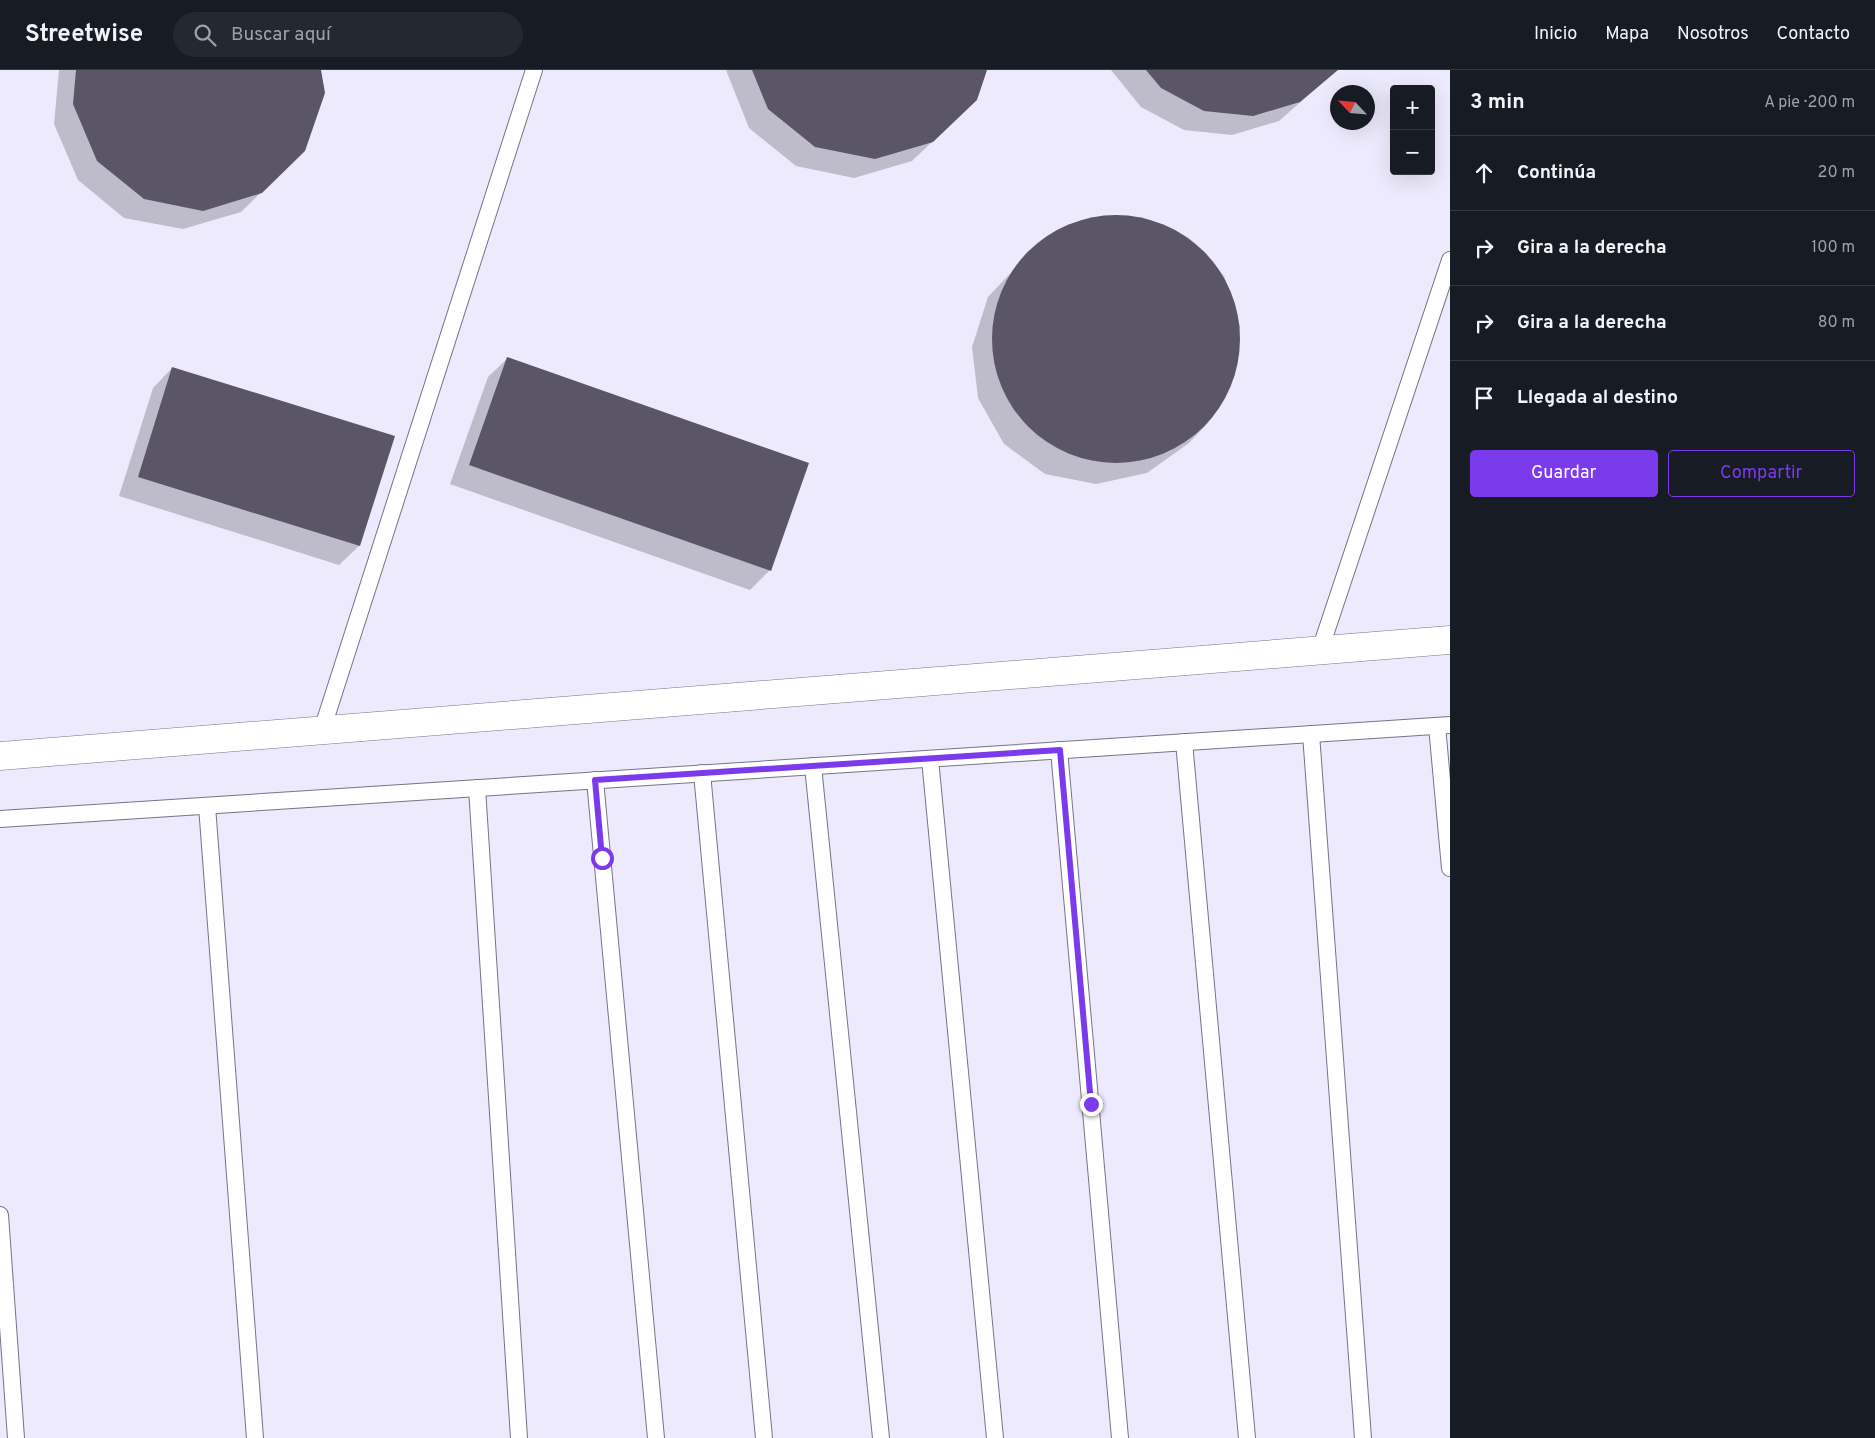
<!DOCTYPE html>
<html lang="es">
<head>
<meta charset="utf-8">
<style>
  :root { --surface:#171b24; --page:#242831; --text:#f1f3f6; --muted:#9ea1a6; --line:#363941; --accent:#7c3aed }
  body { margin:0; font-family:Overpass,sans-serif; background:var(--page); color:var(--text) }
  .controls { position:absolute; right:15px; top:15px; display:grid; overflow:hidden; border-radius:5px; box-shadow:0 5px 20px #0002 }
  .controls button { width:45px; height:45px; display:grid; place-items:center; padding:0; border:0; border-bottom:1px solid var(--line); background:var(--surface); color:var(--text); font:25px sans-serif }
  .compass { position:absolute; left:1330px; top:15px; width:45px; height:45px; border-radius:50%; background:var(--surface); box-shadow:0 5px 20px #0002; rotate:296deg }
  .stop { position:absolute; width:15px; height:15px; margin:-11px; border:4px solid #7c3aed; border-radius:50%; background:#fff }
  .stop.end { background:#7c3aed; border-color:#fff; box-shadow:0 1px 5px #0008 }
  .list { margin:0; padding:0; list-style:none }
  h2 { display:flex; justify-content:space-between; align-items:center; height:65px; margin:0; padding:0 20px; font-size:21px }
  h2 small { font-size:16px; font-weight:400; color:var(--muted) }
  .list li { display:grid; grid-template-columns:32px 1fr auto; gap:15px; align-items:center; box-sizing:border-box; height:75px; padding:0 20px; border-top:1px solid var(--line) }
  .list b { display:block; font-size:19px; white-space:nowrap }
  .list em { font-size:16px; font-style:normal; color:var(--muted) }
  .actions { display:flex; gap:10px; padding:15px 20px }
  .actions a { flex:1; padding:11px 0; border:1px solid var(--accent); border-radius:5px; text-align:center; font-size:18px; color:var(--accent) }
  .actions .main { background:var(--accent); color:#fff }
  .icon { flex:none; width:28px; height:28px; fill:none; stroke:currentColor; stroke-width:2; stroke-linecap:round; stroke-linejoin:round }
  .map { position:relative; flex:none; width:1450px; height:1368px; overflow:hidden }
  header { display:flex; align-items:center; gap:30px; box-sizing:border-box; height:70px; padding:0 25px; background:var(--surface); border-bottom:1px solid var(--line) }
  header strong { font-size:24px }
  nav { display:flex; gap:28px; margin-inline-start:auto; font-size:18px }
  .search { width:350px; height:45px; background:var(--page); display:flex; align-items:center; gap:12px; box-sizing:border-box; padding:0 18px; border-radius:28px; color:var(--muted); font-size:19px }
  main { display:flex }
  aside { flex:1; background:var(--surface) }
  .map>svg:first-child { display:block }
  .shadow { fill:#0003 }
  .building { fill:#5a5667 }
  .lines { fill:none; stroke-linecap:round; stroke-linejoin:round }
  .lane-casing { stroke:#777385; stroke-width:18 }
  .street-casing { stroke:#777385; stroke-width:29 }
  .lane { stroke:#fff; stroke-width:16 }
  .street { stroke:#fff; stroke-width:28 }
  .route { stroke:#7c3aed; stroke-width:6 }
</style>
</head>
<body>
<header>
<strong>Streetwise</strong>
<div class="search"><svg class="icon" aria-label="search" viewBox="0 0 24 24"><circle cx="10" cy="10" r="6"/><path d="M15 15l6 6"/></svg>Buscar aquí</div>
<nav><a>Inicio</a><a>Mapa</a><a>Nosotros</a><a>Contacto</a></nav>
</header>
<main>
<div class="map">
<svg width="1450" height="1368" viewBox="0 0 1450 1368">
  <rect width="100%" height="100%" fill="#eeeafd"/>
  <g class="shadow">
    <path d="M 59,0 L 320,0 L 284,100 L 241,142 L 183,159 L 124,148 L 78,110 L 54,54 Z"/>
    <path d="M 726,0 L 985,0 L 956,49 L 912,91 L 854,108 L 796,96 L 749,58 Z"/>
    <path d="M 1111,0 L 1337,0 L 1279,51 L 1232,65 L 1184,60 L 1141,37 Z"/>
    <path d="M 1091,147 L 1142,147 L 1189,168 L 1224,206 L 1240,256 L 1234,307 L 1208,353 L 1189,373 L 1147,403 L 1096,414 L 1045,404 L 1004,374 L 978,328 L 972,277 L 988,227 L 1003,211 L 1043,169 Z"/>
    <path d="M 508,288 L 770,500 L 750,520 L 450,414 L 488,307 Z"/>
    <path d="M 172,298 L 393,367 L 359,476 L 339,495 L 119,426 L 153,318 Z"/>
  </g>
  <g class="building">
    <path d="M 76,0 L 321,0 L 325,23 L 305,81 L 262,123 L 203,141 L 144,129 L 97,91 L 73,34 Z"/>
    <path d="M 752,0 L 987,0 L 977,30 L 933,72 L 875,89 L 815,77 L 768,39 Z"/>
    <path d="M 1146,0 L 1338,0 L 1300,32 L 1253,46 L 1204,41 L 1161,18 Z"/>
    <circle cx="1116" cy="269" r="124"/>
    <path d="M 507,287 L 809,393 L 771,501 L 469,395 Z"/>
    <path d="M 172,297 L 395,366 L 360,476 L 138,407 Z"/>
  </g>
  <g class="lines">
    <defs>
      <g id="lane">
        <path d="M 1320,580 L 1450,190"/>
        <path d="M 1437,656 L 1450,798"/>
        <path d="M 322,660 L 534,0"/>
        <path d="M 1311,664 L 1363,1368"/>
        <path d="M 1184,672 L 1247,1368"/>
        <path d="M 1059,680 L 1120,1368"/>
        <path d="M 930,689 L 995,1368"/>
        <path d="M 813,696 L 881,1368"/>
        <path d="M 702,703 L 764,1368"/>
        <path d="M 595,710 L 656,1368"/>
        <path d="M 477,718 L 519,1368"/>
        <path d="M 207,736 L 255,1368"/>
        <path d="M 0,749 L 1450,655"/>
        <path d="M 0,1145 L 16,1368"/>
      </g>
      <path id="street" d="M 0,686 L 1450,570"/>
    </defs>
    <use href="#lane" class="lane-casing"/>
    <use href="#street" class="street-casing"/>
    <use href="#lane" class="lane"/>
    <use href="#street" class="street"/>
  </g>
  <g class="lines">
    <path class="route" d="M 602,788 L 595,710 L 1060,680 L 1091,1034"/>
  </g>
</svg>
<div class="controls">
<button>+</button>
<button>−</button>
</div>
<svg class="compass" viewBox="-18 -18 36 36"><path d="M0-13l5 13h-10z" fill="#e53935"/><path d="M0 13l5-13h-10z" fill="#9ea1a6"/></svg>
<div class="stop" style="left:602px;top:788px"></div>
<div class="stop end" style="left:1091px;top:1034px"></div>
</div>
<aside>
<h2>3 min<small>A pie · 200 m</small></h2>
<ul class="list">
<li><svg class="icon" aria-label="ahead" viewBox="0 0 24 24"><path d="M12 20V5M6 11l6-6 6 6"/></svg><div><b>Continúa</b></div><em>20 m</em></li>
<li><svg class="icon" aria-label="right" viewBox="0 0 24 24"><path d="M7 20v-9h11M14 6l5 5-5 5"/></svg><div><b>Gira a la derecha</b></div><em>100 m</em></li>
<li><svg class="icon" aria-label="right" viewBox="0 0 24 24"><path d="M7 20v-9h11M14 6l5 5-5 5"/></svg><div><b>Gira a la derecha</b></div><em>80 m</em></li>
<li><svg class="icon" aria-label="arrive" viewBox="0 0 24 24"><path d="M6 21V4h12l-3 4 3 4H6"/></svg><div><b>Llegada al destino</b></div></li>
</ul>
<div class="actions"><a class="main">Guardar</a><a>Compartir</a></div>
</aside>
</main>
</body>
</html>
